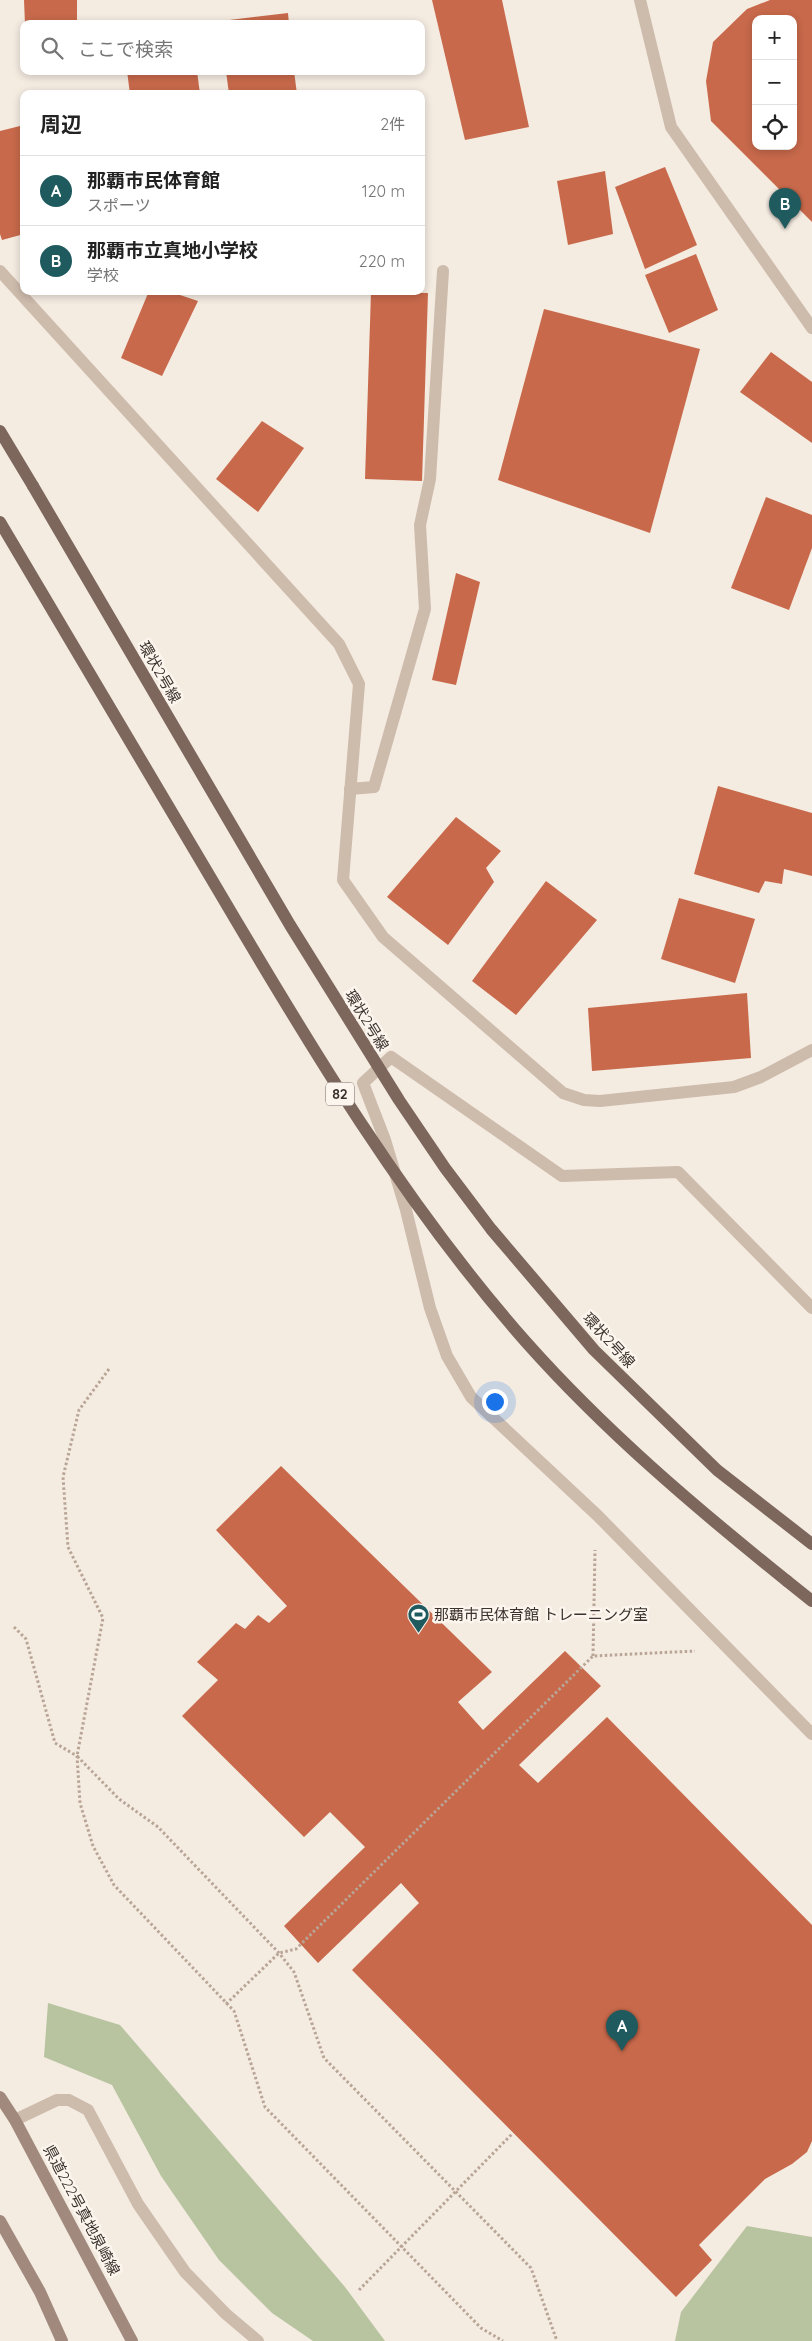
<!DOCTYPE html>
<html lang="ja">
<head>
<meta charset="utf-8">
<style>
  :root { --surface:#fff; --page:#f6f6f6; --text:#222; --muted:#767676; --line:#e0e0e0; --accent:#1f5a5e }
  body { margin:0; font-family:Quicksand,"Noto Sans JP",sans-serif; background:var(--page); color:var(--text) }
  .controls { position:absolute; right:15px; top:15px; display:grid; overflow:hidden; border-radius:10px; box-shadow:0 2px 8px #0003 }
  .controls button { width:45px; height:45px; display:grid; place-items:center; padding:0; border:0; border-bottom:1px solid var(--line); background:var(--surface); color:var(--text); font:25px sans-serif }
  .you { position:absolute; left:494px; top:1401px; width:18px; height:18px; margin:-12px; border:4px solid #fff; border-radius:50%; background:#1a73e8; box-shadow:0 0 0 8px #1a73e833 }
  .badge { display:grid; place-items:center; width:32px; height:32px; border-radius:50%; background:var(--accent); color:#fff; font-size:16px; font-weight:700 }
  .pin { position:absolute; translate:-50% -41px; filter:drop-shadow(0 1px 2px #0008) }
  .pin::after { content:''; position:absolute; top:26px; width:18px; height:15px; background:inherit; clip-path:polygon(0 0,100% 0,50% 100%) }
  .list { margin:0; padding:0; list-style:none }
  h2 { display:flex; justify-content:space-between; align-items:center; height:65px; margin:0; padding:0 20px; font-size:21px }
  h2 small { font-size:16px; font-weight:400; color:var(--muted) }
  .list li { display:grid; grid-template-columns:32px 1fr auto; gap:15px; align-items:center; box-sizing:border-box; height:70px; padding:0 20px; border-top:1px solid var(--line) }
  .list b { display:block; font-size:19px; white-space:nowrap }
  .list p { margin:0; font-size:16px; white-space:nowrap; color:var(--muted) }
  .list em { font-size:16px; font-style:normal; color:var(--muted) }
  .icon { flex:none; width:28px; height:28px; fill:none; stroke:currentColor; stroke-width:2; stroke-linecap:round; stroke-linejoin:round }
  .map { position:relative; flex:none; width:812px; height:2341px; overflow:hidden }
  .search { position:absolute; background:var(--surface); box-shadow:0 2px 8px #0003; left:20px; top:20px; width:405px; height:55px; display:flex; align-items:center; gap:12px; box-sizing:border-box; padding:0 18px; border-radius:10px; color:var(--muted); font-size:19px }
  .panel { position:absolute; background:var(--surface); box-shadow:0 2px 8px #0003; left:20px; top:90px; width:405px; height:205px; border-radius:10px }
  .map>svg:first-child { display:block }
  .green { fill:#b8c4a0 }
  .building { fill:#c8694b; fill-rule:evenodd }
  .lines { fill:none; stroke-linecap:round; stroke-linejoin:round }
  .path { stroke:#b9a596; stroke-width:3; stroke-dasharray:2.5 2.5; stroke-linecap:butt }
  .lane { stroke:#cdbbac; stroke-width:12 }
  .street { stroke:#cdbbac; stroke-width:12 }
  .secondary { stroke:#a18a7d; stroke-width:12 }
  .primary { stroke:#7d675c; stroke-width:12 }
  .primary-bridge { stroke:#7d675c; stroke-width:12 }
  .labels { text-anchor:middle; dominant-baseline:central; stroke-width:5; stroke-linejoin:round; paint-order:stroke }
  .shield { fill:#fbf5ee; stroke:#756b66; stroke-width:1 }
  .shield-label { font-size:14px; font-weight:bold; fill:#3b302b }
  .street-label { font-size:15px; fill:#3b302b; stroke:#fbf5ee }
  .poi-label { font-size:15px; fill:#3b302b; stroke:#fbf5ee; text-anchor:start }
</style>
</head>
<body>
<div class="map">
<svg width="812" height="2341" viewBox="0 0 812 2341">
  <rect width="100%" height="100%" fill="#f4ebe1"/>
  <g class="green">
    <path d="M 48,2003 L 120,2025 L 345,2287 L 385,2341 L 313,2341 L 272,2313 L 219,2260 L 161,2176 L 112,2085 L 44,2057 Z"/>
    <path d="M 747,2226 L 812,2237 L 812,2341 L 675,2341 L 681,2312 Z"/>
  </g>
  <g class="building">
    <path d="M 24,0 L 77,0 L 77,24 L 25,24 Z"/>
    <path d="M 432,0 L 502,0 L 529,127 L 465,140 Z"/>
    <path d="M 770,0 L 812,0 L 812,222 L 711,121 L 706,81 L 713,42 L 747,9 ZM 756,19 L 793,19 L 793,146 L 756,146 Z"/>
    <path d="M 288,13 L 289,24 L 221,24 L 221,21 Z"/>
    <path d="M 127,71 L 197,71 L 200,94 L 130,94 Z"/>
    <path d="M 226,71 L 294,71 L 297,94 L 229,94 Z"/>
    <path d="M 24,125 L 24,234 L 2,240 L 0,234 L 0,131 Z"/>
    <path d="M 665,167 L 697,245 L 645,269 L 615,187 Z"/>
    <path d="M 605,171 L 613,234 L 568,245 L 557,181 Z"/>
    <path d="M 696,254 L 718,310 L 669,333 L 645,275 Z"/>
    <path d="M 149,291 L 174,291 L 174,293 L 198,301 L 162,376 L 121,358 Z"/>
    <path d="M 371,292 L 428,293 L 422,481 L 365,479 Z"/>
    <path d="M 544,309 L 700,349 L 650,533 L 498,480 Z"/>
    <path d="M 771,352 L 812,382 L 812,443 L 740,392 Z"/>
    <path d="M 262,421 L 304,448 L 258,512 L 216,479 Z"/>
    <path d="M 766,497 L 812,515 L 812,548 L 789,610 L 731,588 Z"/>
    <path d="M 456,573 L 480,582 L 456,685 L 432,680 Z"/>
    <path d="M 718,786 L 812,813 L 812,876 L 784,869 L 782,884 L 765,881 L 759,893 L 694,874 Z"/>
    <path d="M 456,817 L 501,851 L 486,868 L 494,882 L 448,945 L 387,897 Z"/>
    <path d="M 546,881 L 597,920 L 516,1015 L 472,981 Z"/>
    <path d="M 679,898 L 755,919 L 735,983 L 661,959 Z"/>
    <path d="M 747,993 L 751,1058 L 592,1071 L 588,1008 Z"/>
    <path d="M 281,1466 L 492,1672 L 458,1702 L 483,1730 L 565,1651 L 601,1686 L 519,1765 L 538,1783 L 607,1717 L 812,1925 L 812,2141 L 807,2152 L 792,2164 L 765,2179 L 699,2245 L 712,2260 L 676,2297 L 352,1970 L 419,1903 L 401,1883 L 318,1963 L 284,1926 L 365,1847 L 330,1812 L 304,1837 L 182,1716 L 218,1680 L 197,1662 L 236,1623 L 245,1629 L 258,1615 L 269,1623 L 287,1606 L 216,1530 Z"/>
  </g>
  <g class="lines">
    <g class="path">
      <path d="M 109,1369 L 79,1410 L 63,1477 L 68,1547 L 103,1618 L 77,1756 L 119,1799 L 158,1827 L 279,1953 L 294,1972 L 324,2058 L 531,2268 L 557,2341"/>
      <path d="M 14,1627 L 26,1639 L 55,1743 L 77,1756 L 80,1803 L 93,1846 L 114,1885 L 234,2011 L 265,2107 L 481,2328 L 503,2341"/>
      <path d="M 593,1656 L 595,1550"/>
      <path d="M 226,2004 L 279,1953 L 296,1949 L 593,1656 L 695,1651"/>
      <path d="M 359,2290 L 513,2133"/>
    </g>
    <path class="lane" d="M 350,789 L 374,787 L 425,609 L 420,525 L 430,479 L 443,271"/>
    <g class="street">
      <path d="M 640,0 L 671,127 L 812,328"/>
      <path d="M 0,271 L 339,644 L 359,684 L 343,880 L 383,937 L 563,1093 L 584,1100 L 600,1101 L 734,1087 L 761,1077 L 812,1050"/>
      <path d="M 812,1308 L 678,1172 L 562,1176 L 391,1057 L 363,1083 L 385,1140 L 406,1210 L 430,1308 L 447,1356 L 471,1397 L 598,1516 L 812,1734"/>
      <path d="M 15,2120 L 57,2100 L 69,2100 L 88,2110 L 138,2204 L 185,2272 L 226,2314 L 258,2341"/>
    </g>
    <g class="secondary">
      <path d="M 0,2097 L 15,2120 L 132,2341"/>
      <path d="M 0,2221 L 40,2292 L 62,2341"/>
    </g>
    <g class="primary">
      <path d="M 0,431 L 33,486"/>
      <path d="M 787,1581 L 812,1601"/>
    </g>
    <g class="primary-bridge">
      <path d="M 33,486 L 290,925 L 399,1100 L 445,1168 L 491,1229 L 594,1350 L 717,1470 L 812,1544"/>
      <path d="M 0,522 C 73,645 145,768 218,890 C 311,1048 405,1205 526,1342 C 605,1431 695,1507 787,1581"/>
    </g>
  </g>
  <defs>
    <symbol id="stadium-pin" viewBox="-11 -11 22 30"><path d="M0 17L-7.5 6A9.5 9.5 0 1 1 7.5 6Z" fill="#1f5a5e" stroke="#fbf5ee"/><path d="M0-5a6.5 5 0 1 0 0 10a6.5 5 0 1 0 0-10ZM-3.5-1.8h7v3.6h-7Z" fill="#fff"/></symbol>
  </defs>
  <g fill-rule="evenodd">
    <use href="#stadium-pin" x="406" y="1602" width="25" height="34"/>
  </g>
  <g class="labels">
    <rect class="shield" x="326" y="1082.5" width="28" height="23" rx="4"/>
    <g class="shield-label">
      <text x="340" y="1094">82</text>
    </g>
    <g class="street-label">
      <text transform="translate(160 672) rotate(60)">環状2号線</text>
      <text transform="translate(367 1020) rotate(58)">環状2号線</text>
      <text transform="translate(609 1340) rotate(47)">環状2号線</text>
      <text transform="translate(82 2210) rotate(62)">県道222号真地泉崎線</text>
    </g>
    <g class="poi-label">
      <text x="434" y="1614">那覇市民体育館 トレーニング室</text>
    </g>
  </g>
</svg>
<div class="controls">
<button>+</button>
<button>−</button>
<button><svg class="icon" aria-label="locate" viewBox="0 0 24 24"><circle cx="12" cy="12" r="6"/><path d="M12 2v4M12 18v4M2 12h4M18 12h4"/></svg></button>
</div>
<div class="you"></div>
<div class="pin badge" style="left:622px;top:2051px">A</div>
<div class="pin badge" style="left:785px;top:229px">B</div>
<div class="search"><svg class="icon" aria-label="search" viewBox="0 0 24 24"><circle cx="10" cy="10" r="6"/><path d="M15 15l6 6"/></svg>ここで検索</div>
<section class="panel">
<h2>周辺<small>2件</small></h2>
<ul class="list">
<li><span class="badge">A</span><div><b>那覇市民体育館</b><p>スポーツ</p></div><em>120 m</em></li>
<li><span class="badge">B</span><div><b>那覇市立真地小学校</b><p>学校</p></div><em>220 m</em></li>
</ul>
</section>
</div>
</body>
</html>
